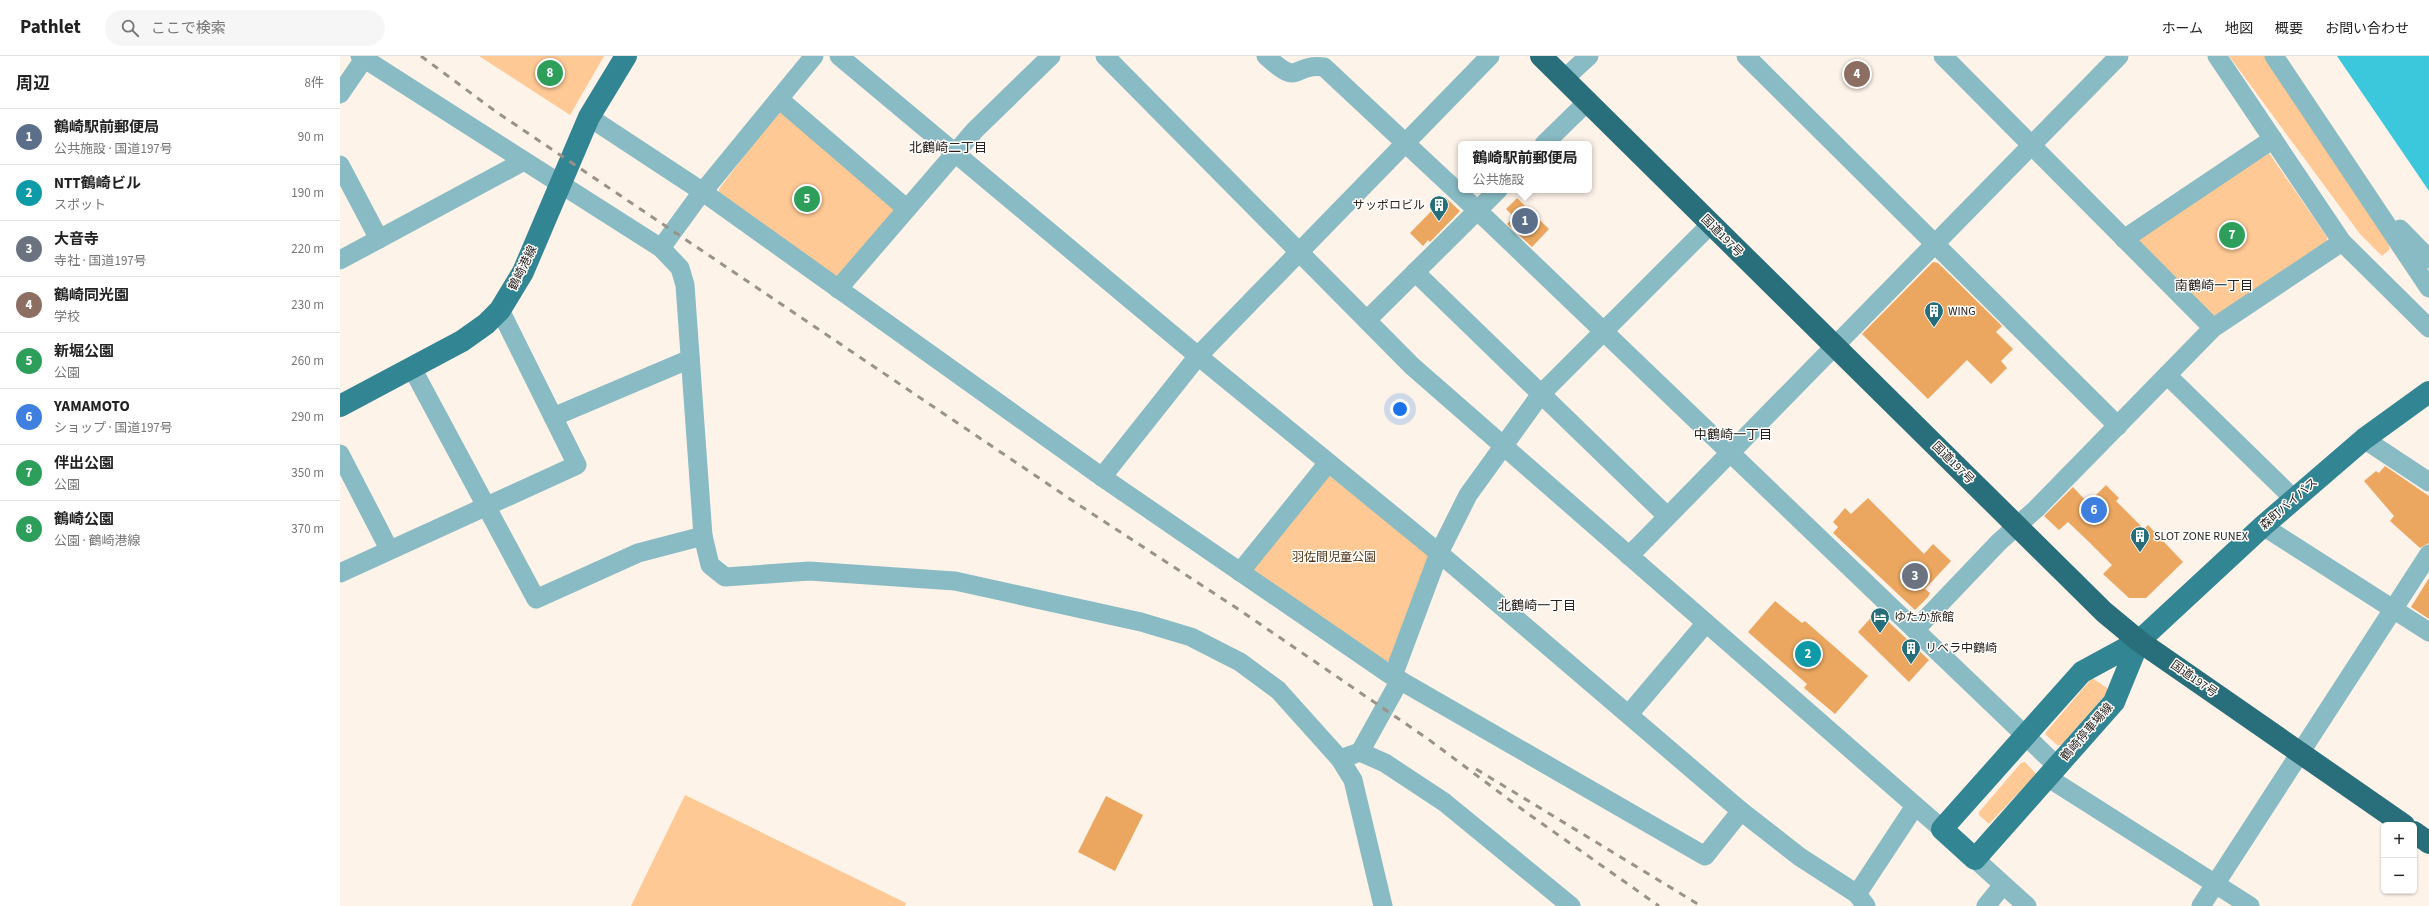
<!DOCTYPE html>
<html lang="ja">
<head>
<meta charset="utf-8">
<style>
  :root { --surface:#fff; --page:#f6f6f6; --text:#222; --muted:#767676; --line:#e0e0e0; --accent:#266e7a }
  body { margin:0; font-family:"Source Sans 3","Noto Sans JP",sans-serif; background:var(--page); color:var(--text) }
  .controls { position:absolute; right:12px; bottom:12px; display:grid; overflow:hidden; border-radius:6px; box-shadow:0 1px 3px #0004 }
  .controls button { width:36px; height:36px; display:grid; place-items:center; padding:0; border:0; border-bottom:1px solid var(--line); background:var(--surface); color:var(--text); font:20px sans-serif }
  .you { position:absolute; left:1060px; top:353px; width:14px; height:14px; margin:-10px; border:3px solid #fff; border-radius:50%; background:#1a73e8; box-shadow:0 0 0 6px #1a73e833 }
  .badge { display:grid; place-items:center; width:26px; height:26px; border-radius:50%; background:var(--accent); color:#fff; font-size:13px; font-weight:700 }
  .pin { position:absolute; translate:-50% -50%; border:2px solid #fff; box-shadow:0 1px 4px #0006 }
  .popup { position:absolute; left:1118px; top:85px; width:134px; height:52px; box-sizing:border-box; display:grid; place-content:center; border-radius:6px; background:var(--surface); filter:drop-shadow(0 1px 3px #0005); font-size:13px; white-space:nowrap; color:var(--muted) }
  .popup b { font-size:15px; color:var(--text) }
  .popup::after { content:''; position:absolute; left:50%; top:100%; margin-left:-8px; border:8px solid transparent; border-top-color:var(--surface) }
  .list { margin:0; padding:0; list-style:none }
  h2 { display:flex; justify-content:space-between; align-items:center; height:52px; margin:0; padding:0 16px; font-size:17px }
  h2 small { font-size:13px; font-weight:400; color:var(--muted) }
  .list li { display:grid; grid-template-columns:26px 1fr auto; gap:12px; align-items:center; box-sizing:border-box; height:56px; padding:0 16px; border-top:1px solid var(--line) }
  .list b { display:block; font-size:15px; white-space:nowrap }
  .list p { margin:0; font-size:13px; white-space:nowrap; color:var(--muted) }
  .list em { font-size:13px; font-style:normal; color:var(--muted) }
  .icon { flex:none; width:22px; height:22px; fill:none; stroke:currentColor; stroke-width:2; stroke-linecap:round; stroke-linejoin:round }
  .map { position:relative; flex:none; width:2089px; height:850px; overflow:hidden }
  header { display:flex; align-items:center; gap:24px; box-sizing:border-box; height:56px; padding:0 20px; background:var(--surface); border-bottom:1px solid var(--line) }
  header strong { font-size:19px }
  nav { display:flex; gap:22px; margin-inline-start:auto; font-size:14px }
  .search { width:280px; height:36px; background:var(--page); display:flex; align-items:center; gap:10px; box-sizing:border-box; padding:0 14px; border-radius:22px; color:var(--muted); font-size:15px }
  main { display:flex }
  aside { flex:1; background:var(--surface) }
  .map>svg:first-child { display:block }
  .green { fill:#fec995 }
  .water { fill:#3bc8dd }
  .building { fill:#eba760 }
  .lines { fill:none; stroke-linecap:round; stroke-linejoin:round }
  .minor { stroke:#89bbc4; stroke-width:19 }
  .major { stroke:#328593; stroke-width:22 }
  .highway { stroke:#286f7b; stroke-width:22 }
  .rail { stroke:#9b9189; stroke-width:3; stroke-dasharray:7 7; stroke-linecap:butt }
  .labels { text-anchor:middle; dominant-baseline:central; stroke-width:3; stroke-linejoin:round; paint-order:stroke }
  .poi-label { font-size:12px; fill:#29221c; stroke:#fff; text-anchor:start }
  .street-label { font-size:12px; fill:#29221c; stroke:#fff }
  .park-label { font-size:12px; fill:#513517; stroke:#fff }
  .neighbourhood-label { font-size:13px; fill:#29221c; stroke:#fff }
</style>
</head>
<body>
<header>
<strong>Pathlet</strong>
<div class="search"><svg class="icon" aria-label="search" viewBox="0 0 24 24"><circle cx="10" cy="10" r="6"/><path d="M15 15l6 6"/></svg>ここで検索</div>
<nav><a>ホーム</a><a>地図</a><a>概要</a><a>お問い合わせ</a></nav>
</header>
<main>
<aside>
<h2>周辺<small>8件</small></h2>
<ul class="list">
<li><span class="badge" style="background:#5c6f8a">1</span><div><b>鶴崎駅前郵便局</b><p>公共施設 · 国道197号</p></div><em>90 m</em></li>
<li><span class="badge" style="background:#0f9aa8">2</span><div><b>NTT鶴崎ビル</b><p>スポット</p></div><em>190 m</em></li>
<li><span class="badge" style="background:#6b7280">3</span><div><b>大音寺</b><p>寺社 · 国道197号</p></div><em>220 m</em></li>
<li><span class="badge" style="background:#8d6e63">4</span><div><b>鶴崎同光園</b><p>学校</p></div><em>230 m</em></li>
<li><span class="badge" style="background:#2e9e5b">5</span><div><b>新堀公園</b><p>公園</p></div><em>260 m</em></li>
<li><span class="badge" style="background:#3f7fe0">6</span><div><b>YAMAMOTO</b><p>ショップ · 国道197号</p></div><em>290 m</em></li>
<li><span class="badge" style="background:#2e9e5b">7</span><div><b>伴出公園</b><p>公園</p></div><em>350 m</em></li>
<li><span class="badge" style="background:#2e9e5b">8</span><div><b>鶴崎公園</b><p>公園 · 鶴崎港線</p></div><em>370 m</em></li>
</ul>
</aside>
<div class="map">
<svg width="2089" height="850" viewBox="0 0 2089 850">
  <rect width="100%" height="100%" fill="#fef3e9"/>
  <g class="green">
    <path d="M 139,0 L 264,0 L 230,59 Z"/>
    <path d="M 1889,0 L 1927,0 L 2042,171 L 2050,193 L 2042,200 L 2020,178 Z"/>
    <path d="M 446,56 L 555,147 L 555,156 L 500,220 L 492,222 L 379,139 L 379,133 L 437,57 Z"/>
    <path d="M 1929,97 L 1987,181 L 1987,188 L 1881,259 L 1872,259 L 1799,186 L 1800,177 Z"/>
    <path d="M 990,420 L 1088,499 L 1089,507 L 1051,604 L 1044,606 L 911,517 L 982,421 Z"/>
    <path d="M 1752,622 L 1767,632 L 1766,638 L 1721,689 L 1717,689 L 1705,678 L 1707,675 Z"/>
    <path d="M 1685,706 L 1696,718 L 1649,768 L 1639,759 L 1639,756 L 1681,707 Z"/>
    <path d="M 345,739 L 566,847 L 565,850 L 291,850 Z"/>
  </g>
  <path class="water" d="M 1997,0 L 2089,0 L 2089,135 L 1999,3 Z"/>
  <g class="building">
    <path d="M 1105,141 L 1120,155 L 1090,186 L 1088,184 L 1083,190 L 1070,177 Z"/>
    <path d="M 1177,142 L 1209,173 L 1192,191 L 1167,168 L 1174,161 L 1166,153 Z"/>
    <path d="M 1593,206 L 1598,207 L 1662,270 L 1656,276 L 1673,293 L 1661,305 L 1667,312 L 1651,328 L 1627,304 L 1588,343 L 1522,278 Z"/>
    <path d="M 2045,410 L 2089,440 L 2089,487 L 2080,492 L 2050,465 L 2054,460 L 2024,425 L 2036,415 L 2039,417 Z"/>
    <path d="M 1766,429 L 1779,442 L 1776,445 L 1804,473 L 1808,469 L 1843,506 L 1806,542 L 1789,542 L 1763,518 L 1772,509 L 1748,485 L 1728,466 L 1719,474 L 1704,460 L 1733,431 L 1748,447 Z"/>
    <path d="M 1528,442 L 1584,498 L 1593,488 L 1611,505 L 1585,533 L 1590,537 L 1588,541 L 1575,554 L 1493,477 L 1498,471 L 1493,466 L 1505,452 L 1511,458 Z"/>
    <path d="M 2089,522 L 2089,563 L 2071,551 Z"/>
    <path d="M 1435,545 L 1462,567 L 1465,565 L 1528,620 L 1495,658 L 1464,632 L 1467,628 L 1408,576 Z"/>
    <path d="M 1537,555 L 1589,604 L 1569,626 L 1518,576 Z"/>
    <path d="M 766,740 L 803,759 L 775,815 L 738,796 Z"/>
  </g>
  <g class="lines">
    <g class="minor">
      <path d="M 20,0 L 321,192 L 340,212 L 345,229 L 363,480 L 370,509 L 385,521 L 469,515 L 615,525 L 801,566 L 851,581 L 900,606 L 938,634 L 1000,703 L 1013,724 L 1043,850"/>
      <path d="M 499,0 L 858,300 L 1099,497 L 1401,755 L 1460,801 L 1517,838"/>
      <path d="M 765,0 L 1072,310 L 1602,773"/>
      <path d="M 926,0 C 962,33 950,7 984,11 L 1137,154 L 1717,710"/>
      <path d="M 1406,0 L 1778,370"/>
      <path d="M 1603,0 L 1873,272"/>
      <path d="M 1877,0 L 2002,186 L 2089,272"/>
      <path d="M 1934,0 L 2089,232"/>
      <path d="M 1224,23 L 1249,0"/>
      <path d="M 0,38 L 24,3"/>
      <path d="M 439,43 L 567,153"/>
      <path d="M 249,61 L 363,136 L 762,421 L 1049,618 L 1365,800 L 1401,755"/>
      <path d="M 1204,88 L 1247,46"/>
      <path d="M 0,109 L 39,183"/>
      <path d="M 2060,173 L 2089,203"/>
      <path d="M 1784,183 L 1933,83"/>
      <path d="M 321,192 L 356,144 L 474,0"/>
      <path d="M 0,204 L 184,105"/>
      <path d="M 1075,216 L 1327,460"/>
      <path d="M 498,233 L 635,74 L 711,0"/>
      <path d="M 1027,264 L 1158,134"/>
      <path d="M 72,312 L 196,543 L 298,497 L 363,480"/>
      <path d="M 1827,319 L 1954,443"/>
      <path d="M 213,361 L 350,303"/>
      <path d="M 2024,383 L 2089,426"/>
      <path d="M 0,398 L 49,493"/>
      <path d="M 762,421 L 858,300 L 1150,0"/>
      <path d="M 1923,470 L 2089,576"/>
      <path d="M 1289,500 L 1779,0"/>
      <path d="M 900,516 L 988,407"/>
      <path d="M 0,517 L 237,409 L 160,254"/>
      <path d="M 1575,574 L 1659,486 L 1696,453 L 1873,272 L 2002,186"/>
      <path d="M 1053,620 L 1099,497 L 1128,439 L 1201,338 L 1371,168"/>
      <path d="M 1289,658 L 1366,567"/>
      <path d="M 1020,696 L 1060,624"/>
      <path d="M 1000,703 L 1020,696 L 1045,707 L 1104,746 L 1231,850"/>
      <path d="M 1707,721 L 1910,850"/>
      <path d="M 1635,803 L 1687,850"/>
      <path d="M 1526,850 L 1517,838 L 1575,750"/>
      <path d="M 1646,850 L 1663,829"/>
      <path d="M 1861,850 L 2089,498"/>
    </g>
    <g class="major">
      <path d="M 0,350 L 122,285 L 146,268 L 160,254 L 183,216 L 249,61 L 286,0"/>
      <path d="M 1799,585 L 1774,646 L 1635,803 L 1602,773 L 1742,616 L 1799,585 L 1923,470 L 2024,383 L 2089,336"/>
    </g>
    <g class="highway">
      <path d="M 1201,0 L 1764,556 L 1799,585 L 2064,769"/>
      <path d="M 2074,776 L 2089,787"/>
    </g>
    <g class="rail">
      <path d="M 81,0 L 155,55 L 739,449 L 898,553 L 1088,683 L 1187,757 L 1319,850"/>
      <path d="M 1136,713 L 1361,850"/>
    </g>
  </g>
  <defs>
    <symbol id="building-pin" viewBox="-11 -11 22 30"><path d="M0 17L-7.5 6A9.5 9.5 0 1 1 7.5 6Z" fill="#266e7a" stroke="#fff"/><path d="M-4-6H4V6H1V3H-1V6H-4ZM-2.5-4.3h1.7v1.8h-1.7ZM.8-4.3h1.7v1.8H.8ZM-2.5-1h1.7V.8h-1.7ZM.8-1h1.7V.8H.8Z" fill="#fff"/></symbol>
    <symbol id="hotel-pin" viewBox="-11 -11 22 30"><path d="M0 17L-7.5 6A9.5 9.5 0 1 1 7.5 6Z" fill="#266e7a" stroke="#fff"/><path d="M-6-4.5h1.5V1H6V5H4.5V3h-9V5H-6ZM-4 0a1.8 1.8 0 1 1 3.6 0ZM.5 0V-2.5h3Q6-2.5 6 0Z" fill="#fff"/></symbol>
  </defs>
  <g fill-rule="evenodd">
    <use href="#building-pin" x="1088" y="138" width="22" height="30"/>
    <use href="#building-pin" x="1583" y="244" width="22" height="30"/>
    <use href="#building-pin" x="1789" y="469" width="22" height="30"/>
    <use href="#hotel-pin" x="1529" y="550" width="22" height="30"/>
    <use href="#building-pin" x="1560" y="581" width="22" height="30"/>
  </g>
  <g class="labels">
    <g class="poi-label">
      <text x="1085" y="149" text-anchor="end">サッポロビル</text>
      <text x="1608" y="255">WING</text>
      <text x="1814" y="480">SLOT ZONE RUNEX</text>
      <text x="1554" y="561">ゆたか旅館</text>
      <text x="1585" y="592">リベラ中鶴崎</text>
    </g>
    <g class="street-label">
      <text transform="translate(1382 180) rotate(45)">国道197号</text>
      <text transform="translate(183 212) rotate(-64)">鶴崎港線</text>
      <text transform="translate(1613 407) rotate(45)">国道197号</text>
      <text transform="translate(1949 448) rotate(-41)">森町バイパス</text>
      <text transform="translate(1854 623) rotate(35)">国道197号</text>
      <text transform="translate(1747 676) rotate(-49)">鶴崎停車場線</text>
    </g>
    <g class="park-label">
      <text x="994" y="501">羽佐間児童公園</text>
    </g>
    <g class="neighbourhood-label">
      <text x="608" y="92">北鶴崎二丁目</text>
      <text x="1874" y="230">南鶴崎一丁目</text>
      <text x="1393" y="379">中鶴崎一丁目</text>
      <text x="1197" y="550">北鶴崎一丁目</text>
    </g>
  </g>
</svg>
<div class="controls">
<button>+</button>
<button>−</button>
</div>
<div class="you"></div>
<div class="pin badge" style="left:1185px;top:165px;background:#5c6f8a">1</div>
<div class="popup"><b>鶴崎駅前郵便局</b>公共施設</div>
<div class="pin badge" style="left:1468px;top:598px;background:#0f9aa8">2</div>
<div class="pin badge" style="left:1575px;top:520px;background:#6b7280">3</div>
<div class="pin badge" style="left:1517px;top:18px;background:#8d6e63">4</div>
<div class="pin badge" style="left:467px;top:143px;background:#2e9e5b">5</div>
<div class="pin badge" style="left:1754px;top:454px;background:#3f7fe0">6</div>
<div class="pin badge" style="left:1892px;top:179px;background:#2e9e5b">7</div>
<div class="pin badge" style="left:210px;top:17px;background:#2e9e5b">8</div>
</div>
</main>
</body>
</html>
